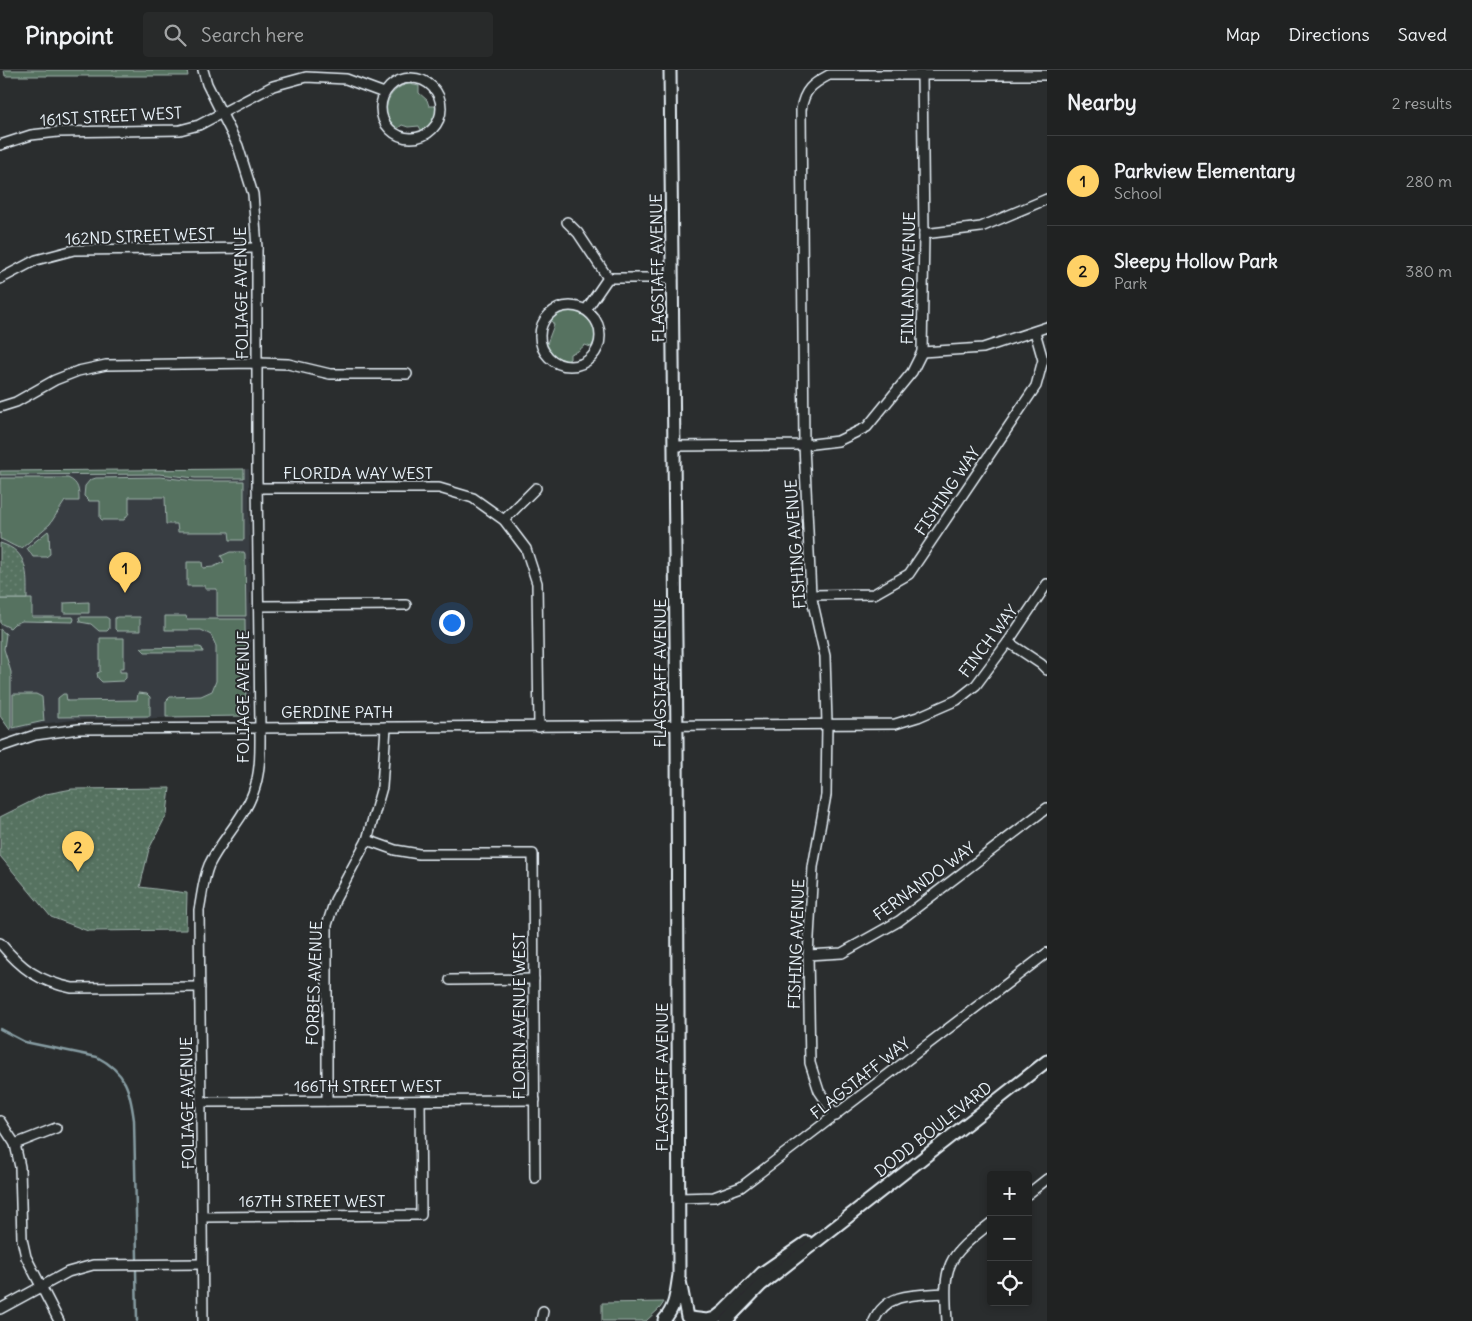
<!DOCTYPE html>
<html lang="en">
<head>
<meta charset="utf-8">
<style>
  :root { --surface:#202222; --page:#282a2a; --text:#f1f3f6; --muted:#a2a4a5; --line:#3d3f40; --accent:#ffd166 }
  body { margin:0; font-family:Delius,sans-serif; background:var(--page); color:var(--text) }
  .controls { position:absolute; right:15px; bottom:15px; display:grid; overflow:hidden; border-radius:5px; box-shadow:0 2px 8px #0003 }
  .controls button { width:45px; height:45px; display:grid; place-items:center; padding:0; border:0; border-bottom:1px solid var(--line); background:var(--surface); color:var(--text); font:25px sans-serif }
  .you { position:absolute; left:451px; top:552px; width:18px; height:18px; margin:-12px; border:4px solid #fff; border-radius:50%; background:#1a73e8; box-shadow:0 0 0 8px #1a73e833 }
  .badge { display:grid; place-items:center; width:32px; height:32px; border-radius:50%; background:var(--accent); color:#111; font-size:16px; font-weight:700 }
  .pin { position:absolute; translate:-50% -41px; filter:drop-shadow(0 1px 2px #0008) }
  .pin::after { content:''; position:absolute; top:26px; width:18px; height:15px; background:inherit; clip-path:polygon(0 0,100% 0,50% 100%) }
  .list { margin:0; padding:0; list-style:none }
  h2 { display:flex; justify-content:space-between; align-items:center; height:65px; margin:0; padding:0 20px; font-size:21px }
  h2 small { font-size:16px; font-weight:400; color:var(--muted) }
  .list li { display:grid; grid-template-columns:32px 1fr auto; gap:15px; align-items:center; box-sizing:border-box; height:90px; padding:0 20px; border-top:1px solid var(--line) }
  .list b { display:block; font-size:19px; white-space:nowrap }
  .list p { margin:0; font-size:16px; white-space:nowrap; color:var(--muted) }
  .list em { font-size:16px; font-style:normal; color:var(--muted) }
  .icon { flex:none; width:28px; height:28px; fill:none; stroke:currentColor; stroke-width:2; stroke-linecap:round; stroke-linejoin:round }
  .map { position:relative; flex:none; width:1047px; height:1251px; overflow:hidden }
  header { display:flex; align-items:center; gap:30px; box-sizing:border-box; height:70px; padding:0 25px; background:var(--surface); border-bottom:1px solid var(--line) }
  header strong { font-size:24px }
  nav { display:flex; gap:28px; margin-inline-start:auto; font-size:18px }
  .search { width:350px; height:45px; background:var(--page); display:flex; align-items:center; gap:12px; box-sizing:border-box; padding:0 18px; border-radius:5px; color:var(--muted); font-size:19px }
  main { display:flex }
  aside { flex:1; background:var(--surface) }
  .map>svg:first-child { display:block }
  .built { fill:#383c42 }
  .grass { fill:#567260; stroke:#9fb2ac }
  .park { fill:url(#park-dots); stroke:#9fb2ac }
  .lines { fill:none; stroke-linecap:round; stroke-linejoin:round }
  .stream { stroke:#869ca2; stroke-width:2.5 }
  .street-casing { stroke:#e8f1f8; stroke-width:12 }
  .secondary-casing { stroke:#e8f1f8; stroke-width:15 }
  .street { stroke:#2a2d2e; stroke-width:9 }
  .secondary { stroke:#2a2d2e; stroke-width:11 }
  .labels { text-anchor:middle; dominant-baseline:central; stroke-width:4; stroke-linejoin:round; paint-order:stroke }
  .street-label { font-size:16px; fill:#e8f1f8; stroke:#2a2d2e }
</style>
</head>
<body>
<header>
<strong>Pinpoint</strong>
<div class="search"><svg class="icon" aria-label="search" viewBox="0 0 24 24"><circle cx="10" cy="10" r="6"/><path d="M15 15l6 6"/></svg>Search here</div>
<nav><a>Map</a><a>Directions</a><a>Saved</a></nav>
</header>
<main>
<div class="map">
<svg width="1047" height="1251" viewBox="0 0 1047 1251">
  <defs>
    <pattern id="park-dots" width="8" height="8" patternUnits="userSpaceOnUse" patternTransform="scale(1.25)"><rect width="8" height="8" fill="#567260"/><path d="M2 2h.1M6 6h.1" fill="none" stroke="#6e8778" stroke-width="1.8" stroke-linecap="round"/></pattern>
  </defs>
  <rect width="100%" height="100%" fill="#2a2d2e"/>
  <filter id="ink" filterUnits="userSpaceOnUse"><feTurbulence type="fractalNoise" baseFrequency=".02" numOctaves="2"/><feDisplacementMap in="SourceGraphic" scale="10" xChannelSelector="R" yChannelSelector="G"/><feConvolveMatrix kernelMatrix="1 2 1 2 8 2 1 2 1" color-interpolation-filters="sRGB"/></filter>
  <g filter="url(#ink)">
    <path class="built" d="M 249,399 L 251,646 L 73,650 L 33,655 L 12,662 L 0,646 L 0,401 Z"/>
    <g class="grass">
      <path d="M 4,0 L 187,0 L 188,6 L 5,6 Z"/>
      <path d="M 409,14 L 419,16 L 419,23 L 427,30 L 429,36 L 435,36 L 436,38 L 435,49 L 424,61 L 421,60 L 419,56 L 408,57 L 402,55 L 397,59 C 377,47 387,17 409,14 Z"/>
      <path d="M 571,240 C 586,243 603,261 591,277 L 585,275 L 578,281 L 570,284 L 570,289 L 567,291 L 554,286 L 546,276 L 554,255 L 550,249 L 560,242 Z"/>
      <path d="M 244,399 L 244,408 L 195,408 L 159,404 L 0,405 L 0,401 Z"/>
      <path d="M 160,407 L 195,411 L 244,411 L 244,470 L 230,470 L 229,462 L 178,462 L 177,454 L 166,454 L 165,427 L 129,427 L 129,443 L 124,450 L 102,450 L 100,448 L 100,431 L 89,431 L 84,426 L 85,416 L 90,410 L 96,408 Z"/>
      <path d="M 0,408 L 68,408 C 79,413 79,420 79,431 L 65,431 L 50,454 L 22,478 C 15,478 7,471 0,469 Z"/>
      <path d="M 48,461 L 49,463 L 50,484 L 46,487 L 33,487 L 27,478 Z"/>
      <path d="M 230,482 L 244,482 L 245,484 L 246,546 L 217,546 L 217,519 L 205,519 L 205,516 L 187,516 L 187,492 L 202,492 L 203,498 L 213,497 L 224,492 L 221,486 Z"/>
      <path d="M 0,529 L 32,529 L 32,547 L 73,547 L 74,549 L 73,552 L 22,551 L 14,554 L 10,558 L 0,553 Z"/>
      <path d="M 89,532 L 89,543 L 64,543 L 64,533 Z"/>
      <path d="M 165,546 L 186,546 L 187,549 L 245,549 L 246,646 L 166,647 L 166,631 L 170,627 L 201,626 L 212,621 L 216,611 L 216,576 L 211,565 L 201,560 L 165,560 Z"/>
      <path d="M 79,547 L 106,547 L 109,549 L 109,559 L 107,561 L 99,561 L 91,554 L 80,552 Z"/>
      <path d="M 117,547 L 140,547 L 140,561 L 117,561 L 115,559 L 115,548 Z"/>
      <path d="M 0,559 L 6,564 L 4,579 L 11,602 L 11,659 L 10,660 L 0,646 Z"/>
      <path d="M 100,568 L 124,568 L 124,598 L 120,598 L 120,602 L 126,602 L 126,608 L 123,611 L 102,612 L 98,608 L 97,603 L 100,602 Z"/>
      <path d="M 199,577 L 202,578 L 203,582 L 145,582 L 141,578 Z"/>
      <path d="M 138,623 L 147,624 L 150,627 L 150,646 L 58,647 L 58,628 L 63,624 L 66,624 L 67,631 L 137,630 Z"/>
      <path d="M 13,624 L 36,624 L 42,627 L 44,651 L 13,658 Z"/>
      <path d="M 664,1232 L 660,1238 L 646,1251 L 602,1251 L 602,1233 Z"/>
    </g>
    <g class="park">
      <path d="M 0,473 C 29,481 27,504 27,529 L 0,529 Z"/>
      <path d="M 170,718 L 167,744 L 149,779 L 140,817 L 187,823 L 186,860 L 88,861 L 51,847 L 0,786 L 0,747 L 46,724 L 72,719 Z"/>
    </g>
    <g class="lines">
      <g class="stream">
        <path d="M 0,959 L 25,972 L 97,987 C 126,1002 130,1020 134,1050 L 137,1188"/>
        <path d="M 136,1201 L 137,1251"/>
      </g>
      <defs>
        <g id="street">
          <path d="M 203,0 L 207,14 L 238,76 L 253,124 L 257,178 L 257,409 L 260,658 C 260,680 261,702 253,723 C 243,750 221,770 209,795 C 203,809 202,826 199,840 L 203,1251"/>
          <circle cx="411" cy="38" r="30"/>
          <path d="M 0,75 L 31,65 L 58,62 L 180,60 L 199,55 L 273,16 L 306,7 L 346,9 L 384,23"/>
          <path d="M 567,152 L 578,163 L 608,208 L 673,208"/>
          <path d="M 924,164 L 981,157 L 1047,129"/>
          <path d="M 0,209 L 36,190 L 74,180 L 257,178"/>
          <circle cx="570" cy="266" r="30"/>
          <path d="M 586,240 L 608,208"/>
          <path d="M 922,282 L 983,278 L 1047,257"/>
          <path d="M 0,337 L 16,332 L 55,310 L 78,301 L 106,295 L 258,293 L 288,294 L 330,304 L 407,304"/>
          <path d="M 674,376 L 804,375 L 838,371 L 867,357 L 912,302 L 922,282 L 924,164 L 922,4"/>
          <path d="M 257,418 L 439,418 L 473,428 L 504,450 L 526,479 L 537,513 L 539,657"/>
          <path d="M 504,450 L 536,418"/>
          <path d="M 811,525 L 874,524 L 909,504 L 1036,316 L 1043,290 L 1035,262"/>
          <path d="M 259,536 L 406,535"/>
          <path d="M 1008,572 L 1041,594 L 1047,600"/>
          <path d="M 0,677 L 35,665 L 79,659 L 895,654 L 918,647 L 957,630 L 976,615 L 1008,572 L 1047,514"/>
          <path d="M 367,770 L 395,780 L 419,784 L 533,784 L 535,1108"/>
          <path d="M 0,873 C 22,899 38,911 72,918 L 200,917"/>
          <path d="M 808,885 L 842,883 L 899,851 L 1047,738"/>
          <path d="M 450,910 L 534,909"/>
          <path d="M 327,1031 L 327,855 L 335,830 L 367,770 L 382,717 L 386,657"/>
          <path d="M 202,1032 L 535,1030"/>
          <path d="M 836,1046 L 819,1021 L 810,993 L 808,885 L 813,797 L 826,725 L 827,654 L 825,586 L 811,525 L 804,375 L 801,40 C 804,20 812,14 829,5 L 1047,5"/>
          <path d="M 0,1051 L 15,1074 L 20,1097 L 22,1169 L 26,1187 L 59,1251"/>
          <path d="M 15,1074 L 56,1058"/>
          <path d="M 1028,1124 L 1047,1109"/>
          <path d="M 679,1128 L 714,1127 L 741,1117 L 1047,883"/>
          <path d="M 203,1147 L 421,1145 L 420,1031"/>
          <path d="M 0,1239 L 68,1202 L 93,1195 L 202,1194"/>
          <path d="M 541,1251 L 543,1241"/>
          <path d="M 874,1251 C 887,1221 918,1225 945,1223"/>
          <path d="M 947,1251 C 943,1194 946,1188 991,1153"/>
        </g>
        <g id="secondary">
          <path d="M 680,1211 L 687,1247"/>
          <path d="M 690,1248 L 707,1250 L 715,1248 L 724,1241 L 762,1203 L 807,1172"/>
          <path d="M 664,1250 C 676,1237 676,1222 679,1205 L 677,668 L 670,0"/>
          <path d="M 726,1251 L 761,1215 L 1047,991"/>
        </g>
      </defs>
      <use href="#street" class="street-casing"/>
      <use href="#secondary" class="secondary-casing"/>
      <use href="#street" class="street"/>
      <use href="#secondary" class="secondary"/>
    </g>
  </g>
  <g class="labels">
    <g class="street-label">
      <text transform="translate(111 46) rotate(-3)">161ST STREET WEST</text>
      <text transform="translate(140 166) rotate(-2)">162ND STREET WEST</text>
      <text transform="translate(657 198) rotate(-91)">FLAGSTAFF AVENUE</text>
      <text transform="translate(908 208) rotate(-89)">FINLAND AVENUE</text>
      <text transform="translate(241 223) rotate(-91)">FOLIAGE AVENUE</text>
      <text x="358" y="403">FLORIDA WAY WEST</text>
      <text transform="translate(947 421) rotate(-56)">FISHING WAY</text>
      <text transform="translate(795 474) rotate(-94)">FISHING AVENUE</text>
      <text transform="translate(988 571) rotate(-53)">FINCH WAY</text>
      <text transform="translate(660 603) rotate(-90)">FLAGSTAFF AVENUE</text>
      <text transform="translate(243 627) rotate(-90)">FOLIAGE AVENUE</text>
      <text x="337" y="642">GERDINE PATH</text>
      <text transform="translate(924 811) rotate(-36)">FERNANDO WAY</text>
      <text transform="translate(796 874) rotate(-88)">FISHING AVENUE</text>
      <text transform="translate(314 913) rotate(-88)">FORBES AVENUE</text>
      <text transform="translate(519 946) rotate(-90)">FLORIN AVENUE WEST</text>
      <text transform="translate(662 1007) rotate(-90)">FLAGSTAFF AVENUE</text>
      <text transform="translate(860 1008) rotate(-38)">FLAGSTAFF WAY</text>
      <text x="368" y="1016">166TH STREET WEST</text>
      <text transform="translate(187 1033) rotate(-91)">FOLIAGE AVENUE</text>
      <text transform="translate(933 1059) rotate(-38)">DODD BOULEVARD</text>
      <text x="312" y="1131">167TH STREET WEST</text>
    </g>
  </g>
</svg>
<div class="controls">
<button>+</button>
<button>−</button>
<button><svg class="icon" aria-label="locate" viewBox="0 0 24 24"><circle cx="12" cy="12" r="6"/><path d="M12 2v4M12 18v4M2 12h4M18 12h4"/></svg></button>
</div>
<div class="you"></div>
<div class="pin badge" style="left:125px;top:523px">1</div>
<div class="pin badge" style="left:78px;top:802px">2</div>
</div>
<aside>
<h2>Nearby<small>2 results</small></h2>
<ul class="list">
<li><span class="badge">1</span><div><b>Parkview Elementary</b><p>School</p></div><em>280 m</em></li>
<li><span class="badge">2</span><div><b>Sleepy Hollow Park</b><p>Park</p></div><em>380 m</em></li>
</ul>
</aside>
</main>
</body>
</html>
